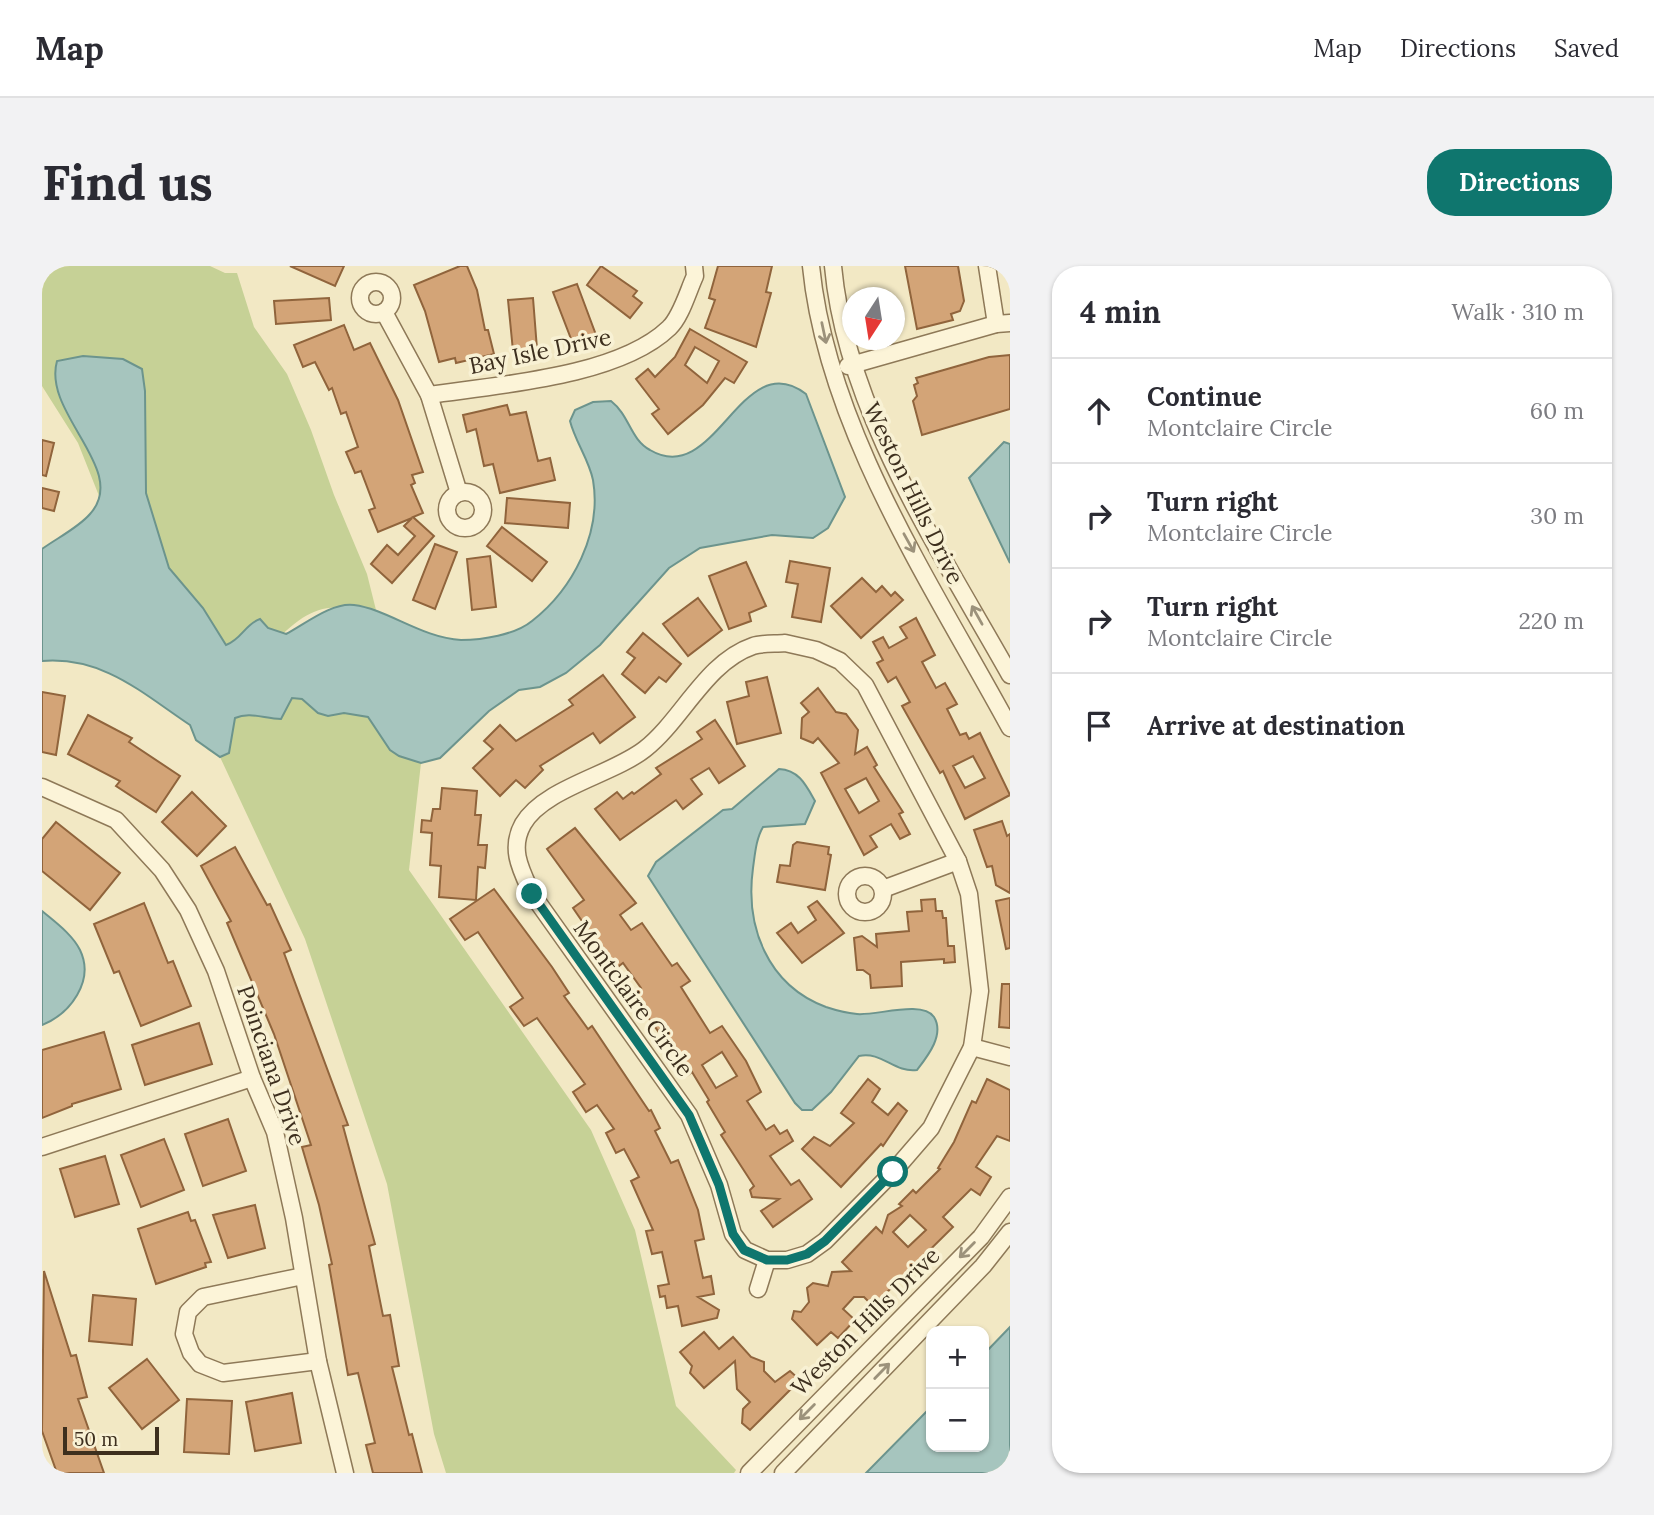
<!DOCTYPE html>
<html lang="en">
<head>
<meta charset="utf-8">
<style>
  :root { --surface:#fff; --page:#f2f2f3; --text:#2b2b33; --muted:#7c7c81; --line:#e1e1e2; --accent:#0f766e }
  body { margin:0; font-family:Lora,serif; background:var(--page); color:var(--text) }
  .controls { position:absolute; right:21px; bottom:21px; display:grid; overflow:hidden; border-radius:14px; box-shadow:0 2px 5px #0004 }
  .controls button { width:63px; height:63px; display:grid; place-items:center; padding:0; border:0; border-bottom:2px solid var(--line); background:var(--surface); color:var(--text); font:35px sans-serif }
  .compass { position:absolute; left:800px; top:21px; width:63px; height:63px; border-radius:50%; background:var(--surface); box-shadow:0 2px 5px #0004; rotate:192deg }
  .scale { position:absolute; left:21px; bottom:18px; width:96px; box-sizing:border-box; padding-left:7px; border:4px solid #3d2f1e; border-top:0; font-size:19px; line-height:24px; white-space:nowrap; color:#3d2f1e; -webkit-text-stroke:5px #f8f1d4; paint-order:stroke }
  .stop { position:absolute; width:21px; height:21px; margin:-16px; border:5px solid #0f766e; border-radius:50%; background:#fff }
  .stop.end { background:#0f766e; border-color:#fff; box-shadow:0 2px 7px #0008 }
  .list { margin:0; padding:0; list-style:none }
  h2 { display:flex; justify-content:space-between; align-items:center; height:91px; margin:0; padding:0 28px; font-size:30px }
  h2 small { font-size:23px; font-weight:400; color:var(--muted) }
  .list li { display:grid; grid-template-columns:46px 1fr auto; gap:21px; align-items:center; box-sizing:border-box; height:105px; padding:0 28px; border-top:2px solid var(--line) }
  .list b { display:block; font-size:26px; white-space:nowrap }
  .list p { margin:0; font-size:23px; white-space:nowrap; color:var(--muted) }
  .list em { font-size:23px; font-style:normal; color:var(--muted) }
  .icon { flex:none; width:38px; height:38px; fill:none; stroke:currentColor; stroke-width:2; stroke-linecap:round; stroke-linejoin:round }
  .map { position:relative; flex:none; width:968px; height:1207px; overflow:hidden; border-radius:28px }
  header { display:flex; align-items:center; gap:42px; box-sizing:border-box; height:98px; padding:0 35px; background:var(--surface); border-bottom:2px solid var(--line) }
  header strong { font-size:33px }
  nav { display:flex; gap:38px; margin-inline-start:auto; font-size:24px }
  .intro { display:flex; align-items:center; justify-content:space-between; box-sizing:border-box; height:168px; padding:0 42px }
  h1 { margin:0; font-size:49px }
  .button { padding:18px 32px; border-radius:28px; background:var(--accent); color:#fff; font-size:24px; font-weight:700 }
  main { display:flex; gap:42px; padding:0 42px }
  aside { flex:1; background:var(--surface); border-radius:28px; box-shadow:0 2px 5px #0004 }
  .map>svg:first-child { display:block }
  .green { fill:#c6d196 }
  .water { fill:#a6c5be; stroke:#6c948d; stroke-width:2 }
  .building { fill:#d3a477; stroke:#90643c; stroke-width:2; fill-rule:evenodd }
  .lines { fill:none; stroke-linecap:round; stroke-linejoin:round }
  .minor-casing { stroke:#8e7958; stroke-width:19 }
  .minor { stroke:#fcf4d8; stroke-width:16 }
  .oneway { stroke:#9c927b }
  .route { stroke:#0f766e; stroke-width:9 }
  .labels { text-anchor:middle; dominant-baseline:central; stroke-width:7; stroke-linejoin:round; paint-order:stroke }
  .street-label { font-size:23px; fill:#3d2f1e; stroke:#f8f1d4 }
</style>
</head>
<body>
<header>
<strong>Map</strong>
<nav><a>Map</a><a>Directions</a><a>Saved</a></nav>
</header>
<div class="intro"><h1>Find us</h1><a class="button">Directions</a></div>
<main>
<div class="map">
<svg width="968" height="1207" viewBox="0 0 968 1207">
  <rect width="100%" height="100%" fill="#f2e8c4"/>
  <path class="green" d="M 0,0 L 168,0 L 183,7 L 195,7 L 212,61 L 245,108 L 269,164 L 292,229 L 325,308 L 336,352 C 283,330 265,344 227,381 L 240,452 L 249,432 L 260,433 L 276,447 L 286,450 L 302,447 L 326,451 L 357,490 L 379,497 L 367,604 L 549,864 L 593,964 L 634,1140 L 694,1204 L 692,1207 L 404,1207 L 392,1168 L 345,918 L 263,673 L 178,491 L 166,484 L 148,459 L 36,177 L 0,120 Z"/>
  <g class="water">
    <path d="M 41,90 L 81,93 L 100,103 L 103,125 L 104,227 L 127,302 L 161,342 L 184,379 C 200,373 203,358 218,353 L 226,362 L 244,368 C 263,358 290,336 312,339 C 345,343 380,372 419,374 C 440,374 473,369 490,355 C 531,323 560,267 551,214 C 547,194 533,175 528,155 L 533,144 L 551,136 L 569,135 C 588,150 588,173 608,184 C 674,223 699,78 764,128 L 803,231 L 786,262 L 771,272 L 730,269 L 658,282 L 627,302 L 558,379 L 524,407 L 498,421 L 477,424 L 447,445 L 398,492 L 379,497 L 357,490 L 348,484 L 326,451 L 302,447 L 286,450 L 276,447 L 260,433 L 250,432 L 239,453 C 223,453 208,445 193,452 L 187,487 L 178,491 L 154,474 L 148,459 C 100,427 61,390 0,395 L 0,283 C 15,272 36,262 48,248 C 88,204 0,148 15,95 Z"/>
    <path d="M 962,176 L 968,178 L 968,297 L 927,212 Z"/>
    <path d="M 737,503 C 757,504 764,519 773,535 L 763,558 L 721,561 C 714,573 713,588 711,602 C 703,660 725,719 784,741 C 793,744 805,747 815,748 C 834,750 880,734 892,751 C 903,769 885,791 875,804 C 852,807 840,785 817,790 L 789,826 L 770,844 L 760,844 L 753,837 L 606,610 L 614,596 L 681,544 L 690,543 Z"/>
    <path d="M 0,645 C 13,656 30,668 38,684 C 53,715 28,748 0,759 Z"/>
    <path d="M 968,1061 L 968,1207 L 824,1207 L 889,1141 L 889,1181 L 942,1181 L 942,1088 Z"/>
  </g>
  <g class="building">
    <path d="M 248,0 L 302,0 L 293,20 Z"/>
    <path d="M 418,0 L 425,0 L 435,24 L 443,64 L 446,64 L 452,88 L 414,97 L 413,92 L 397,96 L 383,45 L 372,19 Z"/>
    <path d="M 559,0 L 595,25 L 591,30 L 600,37 L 588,52 L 545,19 Z"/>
    <path d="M 676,0 L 730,0 L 724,26 L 729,27 L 714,81 L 663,62 L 673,34 L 667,32 Z"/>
    <path d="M 863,0 L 916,0 L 922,35 L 918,45 L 909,48 L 911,54 L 875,63 Z"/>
    <path d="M 535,18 L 554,69 L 531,78 L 511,26 Z"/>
    <path d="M 287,32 L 289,54 L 234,58 L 232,35 Z"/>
    <path d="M 491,32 L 495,83 L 471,85 L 466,34 Z"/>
    <path d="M 302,59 L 312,84 L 328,77 L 356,134 L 381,206 L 370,209 L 373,217 L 369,219 L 381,247 L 371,251 L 392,270 L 350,317 L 329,298 L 345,279 L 356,289 L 373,270 L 362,260 L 370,252 L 336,266 L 327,244 L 333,242 L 319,205 L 313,207 L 304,186 L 316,181 L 304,146 L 299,148 L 290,122 L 287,124 L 273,96 L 261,101 L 252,79 Z"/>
    <path d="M 648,63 L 705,96 L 692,117 L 683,112 L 661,139 L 626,168 L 610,148 L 617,143 L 594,113 L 606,103 L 613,111 L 633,91 ZM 653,81 L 677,95 L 665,117 L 643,99 Z"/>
    <path d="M 968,89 L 968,143 L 880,169 L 871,135 L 875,130 L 872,119 L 876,117 L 874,112 L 947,91 Z"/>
    <path d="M 465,139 L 468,149 L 484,146 L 496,195 L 508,192 L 513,214 L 458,227 L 451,198 L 442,200 L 434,163 L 425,166 L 421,149 Z"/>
    <path d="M 0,174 L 12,177 L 4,210 L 0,209 Z"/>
    <path d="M 0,222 L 17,226 L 12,245 L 0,242 Z"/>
    <path d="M 465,232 L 528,237 L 526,262 L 463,257 Z"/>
    <path d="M 460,261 L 505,296 L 490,315 L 445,280 Z"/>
    <path d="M 393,278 L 415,286 L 393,343 L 371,334 Z"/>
    <path d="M 448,290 L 454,341 L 430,344 L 425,293 Z"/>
    <path d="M 748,295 L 788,302 L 779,356 L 750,351 L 756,318 L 744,316 Z"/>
    <path d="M 704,296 L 724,340 L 707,347 L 709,355 L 687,363 L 667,310 Z"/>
    <path d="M 820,312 L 834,326 L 840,320 L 849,330 L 853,326 L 861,334 L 819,372 L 789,340 Z"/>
    <path d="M 656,332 L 680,364 L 646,390 L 621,358 Z"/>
    <path d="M 874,352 L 893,389 L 880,396 L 894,422 L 903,417 L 915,438 L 905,443 L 918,469 L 924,467 L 927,473 L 938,467 L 968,529 L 923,553 L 901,505 L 898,507 L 860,440 L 868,436 L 854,411 L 846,416 L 835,397 L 841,394 L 831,376 L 841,371 L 847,382 L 865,372 L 858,361 ZM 931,490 L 943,512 L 923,522 L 911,500 Z"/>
    <path d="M 601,367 L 639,398 L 624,416 L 617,411 L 603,427 L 580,408 L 593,392 L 585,386 Z"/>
    <path d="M 561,409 L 593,451 L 558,477 L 551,467 L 498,500 L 501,504 L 483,522 L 474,514 L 458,530 L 431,502 L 451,483 L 442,475 L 458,459 L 474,475 L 531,439 L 527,434 Z"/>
    <path d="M 725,411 L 739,467 L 695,478 L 685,436 L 707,430 L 704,416 Z"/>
    <path d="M 776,422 L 794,446 L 804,448 L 816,464 L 813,488 L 825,481 L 835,499 L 832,501 L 861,546 L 857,548 L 868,568 L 858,573 L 849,558 L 828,570 L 835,581 L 822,589 L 779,507 L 797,497 L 776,472 L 771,477 L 759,472 L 760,452 L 767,446 L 759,437 ZM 824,512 L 837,535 L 817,547 L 803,523 Z"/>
    <path d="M 0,426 L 23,430 L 14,489 L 0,486 Z"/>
    <path d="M 46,449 L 90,472 L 87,476 L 138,510 L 114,546 L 74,520 L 78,515 L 26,488 Z"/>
    <path d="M 673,454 L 703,500 L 677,517 L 667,502 L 649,513 L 660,528 L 641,543 L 634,534 L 578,574 L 553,543 L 575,526 L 581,533 L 590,526 L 592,528 L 619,508 L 614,502 L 660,473 L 655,466 Z"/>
    <path d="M 400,522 L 435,525 L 433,549 L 439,549 L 436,579 L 445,579 L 443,602 L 436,601 L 434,634 L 397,631 L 399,600 L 388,599 L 390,567 L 379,566 L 380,554 L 389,555 L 391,543 L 398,543 Z"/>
    <path d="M 150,526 L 184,560 L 155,590 L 120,556 Z"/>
    <path d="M 960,555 L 965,570 L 968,568 L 968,627 L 954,619 L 950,600 L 945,601 L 932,564 Z"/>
    <path d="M 14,556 L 78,607 L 48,644 L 0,605 L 0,573 Z"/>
    <path d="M 533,562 L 594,637 L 578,649 L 589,664 L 600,657 L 630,700 L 635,697 L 648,715 L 639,721 L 668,767 L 680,760 L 704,795 L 719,826 L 705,835 L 724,864 L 732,859 L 738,868 L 745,864 L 751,875 L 728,890 L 749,919 L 757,914 L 770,933 L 731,961 L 719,945 L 737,933 L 710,931 L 708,924 L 712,920 L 679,869 L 683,866 L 665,836 L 667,834 L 650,806 L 646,809 L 636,793 L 640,791 L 620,762 L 616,765 L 590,729 L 599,722 L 581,697 L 573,703 L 531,642 L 542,634 L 505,583 ZM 680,786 L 695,810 L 674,822 L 660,799 Z"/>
    <path d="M 755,576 L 787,581 L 786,588 L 789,589 L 783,624 L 735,616 L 738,599 L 748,600 L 751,579 Z"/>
    <path d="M 193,581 L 225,639 L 228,638 L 249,684 L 242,687 L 306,859 L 301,860 L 333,978 L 327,980 L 341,1050 L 348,1049 L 357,1100 L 350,1101 L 367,1169 L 370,1168 L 380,1207 L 331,1207 L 324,1179 L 333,1177 L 316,1107 L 306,1109 L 287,999 L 290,998 L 277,939 L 260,881 L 269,879 L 232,768 L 185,657 L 189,655 L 159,600 Z"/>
    <path d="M 452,623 L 510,701 L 527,727 L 522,730 L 546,763 L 550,760 L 607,845 L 609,844 L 618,862 L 613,865 L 629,897 L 636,894 L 656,944 L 662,973 L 653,975 L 661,1012 L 669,1010 L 672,1028 L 656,1031 L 677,1044 L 675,1052 L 640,1060 L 636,1040 L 625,1042 L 623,1030 L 618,1031 L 616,1020 L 627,1018 L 620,986 L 610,988 L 604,965 L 611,964 L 589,915 L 597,911 L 582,883 L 574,887 L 564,867 L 572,863 L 555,839 L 544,846 L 531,826 L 543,818 L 495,752 L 482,760 L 468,741 L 481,732 L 436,666 L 423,674 L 408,653 Z"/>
    <path d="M 968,632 L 968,682 L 964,683 L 954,635 Z"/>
    <path d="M 893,633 L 894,645 L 900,645 L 901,652 L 904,652 L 906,680 L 912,680 L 913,696 L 902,697 L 902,693 L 859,696 L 860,720 L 829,722 L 828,709 L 821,704 L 815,704 L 812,672 L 820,670 L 835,681 L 834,668 L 867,665 L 865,646 L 880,645 L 879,634 Z"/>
    <path d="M 775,635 L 802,667 L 760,697 L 735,667 L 749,657 L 756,667 L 774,654 L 766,641 Z"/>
    <path d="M 102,637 L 126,697 L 131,695 L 149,740 L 99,760 L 77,705 L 72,707 L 52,658 Z"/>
    <path d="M 960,718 L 968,718 L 968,762 L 957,761 Z"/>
    <path d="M 157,757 L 170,798 L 103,819 L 90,779 Z"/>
    <path d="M 62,766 L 79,823 L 30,838 L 30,840 L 0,852 L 0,784 Z"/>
    <path d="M 826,813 L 838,823 L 830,836 L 846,849 L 856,837 L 865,845 L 841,880 L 839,878 L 799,921 L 760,883 L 772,871 L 788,880 L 812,857 L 799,847 Z"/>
    <path d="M 945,813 L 968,824 L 968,875 L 955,870 L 934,901 L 949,911 L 938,929 L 929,923 L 901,951 L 911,961 L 831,1040 L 822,1031 L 812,1031 L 801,1043 L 813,1054 L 796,1072 L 789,1066 L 775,1079 L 750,1053 L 752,1045 L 759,1046 L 767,1036 L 765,1022 L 771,1017 L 786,1020 L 790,1006 L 809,1005 L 800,996 L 834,961 L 840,967 L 846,949 L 860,940 L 857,938 L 871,924 L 874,927 L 898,903 L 896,902 L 912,876 L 930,835 L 934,837 ZM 868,949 L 884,964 L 866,981 L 851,966 Z"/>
    <path d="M 186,853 L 204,905 L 161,920 L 143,868 Z"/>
    <path d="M 122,873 L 142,924 L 99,941 L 79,889 Z"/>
    <path d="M 63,890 L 77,938 L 33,951 L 18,903 Z"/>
    <path d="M 213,939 L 223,982 L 186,992 L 171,949 Z"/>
    <path d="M 146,946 L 149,955 L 153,954 L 169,996 L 163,997 L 164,1001 L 114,1018 L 96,963 Z"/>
    <path d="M 2,1005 L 29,1090 L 34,1089 L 45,1131 L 36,1133 L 62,1207 L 15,1207 L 0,1165 Z"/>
    <path d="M 51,1029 L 94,1033 L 90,1079 L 47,1075 Z"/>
    <path d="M 662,1066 L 677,1083 L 691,1071 L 709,1091 L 722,1096 L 722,1105 L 733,1116 L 748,1105 L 758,1114 L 708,1164 L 700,1157 L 701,1143 L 708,1136 L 695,1123 L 693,1095 L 662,1122 L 648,1107 L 650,1100 L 638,1086 Z"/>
    <path d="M 105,1093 L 137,1134 L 100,1163 L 67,1122 Z"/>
    <path d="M 250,1127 L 259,1177 L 213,1185 L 204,1136 Z"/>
    <path d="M 145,1133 L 190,1135 L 187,1188 L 142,1186 Z"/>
  </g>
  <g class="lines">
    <defs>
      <g id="minor">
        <path d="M 769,0 C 785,163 891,320 968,462"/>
        <path d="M 791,0 C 804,145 898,284 968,409"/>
        <path d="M 945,0 L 954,58"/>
        <circle cx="334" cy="32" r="16"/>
        <path d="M 342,46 L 387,129 L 417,227"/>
        <path d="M 806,100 L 954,58 L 968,57"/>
        <path d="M 387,129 C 455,119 576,111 627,62 C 639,51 646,25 653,10 L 652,0"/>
        <circle cx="423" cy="244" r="18"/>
        <path d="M 743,377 L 774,384 L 798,395 L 823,419 L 916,595 L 927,628 L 938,725 L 930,781 L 889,862 L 851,906 L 783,975 L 765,988 L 745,994 L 725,994 L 703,984 L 691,968 L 677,919 L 647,849 L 490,628 C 479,604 467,583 481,558 C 502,522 570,509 603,483 C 640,454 664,396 711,380 C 720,377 733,378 743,377 Z"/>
        <path d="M 0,521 L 74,554 L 120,604 L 146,644 L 174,705 L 210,812 L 233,866 L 252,952 L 276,1095 L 303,1207"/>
        <circle cx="823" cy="628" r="18"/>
        <path d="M 841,623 L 916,595"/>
        <path d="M 930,781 L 968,791"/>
        <path d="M 0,881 L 210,812"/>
        <path d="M 261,1010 L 161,1031 L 146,1046 L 142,1068 L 149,1087 L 158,1098 L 181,1107 L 276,1095"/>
        <path d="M 716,1023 L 725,994"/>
        <path d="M 707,1207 L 939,971 L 968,931"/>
        <path d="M 741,1207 L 941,1000 L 968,966"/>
      </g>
    </defs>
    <use href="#minor" class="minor-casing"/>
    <use href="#minor" class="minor"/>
  </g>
  <defs><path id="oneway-shaft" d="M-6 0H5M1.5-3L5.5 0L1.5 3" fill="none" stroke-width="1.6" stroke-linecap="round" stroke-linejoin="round" transform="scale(1.75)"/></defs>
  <g class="oneway">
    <use href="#oneway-shaft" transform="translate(782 67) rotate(78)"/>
    <use href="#oneway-shaft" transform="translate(867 277) rotate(61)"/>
    <use href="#oneway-shaft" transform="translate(935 349) rotate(-119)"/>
    <use href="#oneway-shaft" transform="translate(925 984) rotate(135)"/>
    <use href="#oneway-shaft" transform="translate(840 1105) rotate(-46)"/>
    <use href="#oneway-shaft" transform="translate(765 1146) rotate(135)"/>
  </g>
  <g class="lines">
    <path class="route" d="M 490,628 L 647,849 L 677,919 L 691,968 L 702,984 L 725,994 L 745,994 L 765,988 L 783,975 L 851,906"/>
  </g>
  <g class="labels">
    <g class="street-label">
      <text transform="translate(498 85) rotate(-12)">Bay Isle Drive</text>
      <text transform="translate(872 227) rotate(64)">Weston Hills Drive</text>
      <text transform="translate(592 732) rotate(54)">Montclaire Circle</text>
      <text transform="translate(230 799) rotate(71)">Poinciana Drive</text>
      <text transform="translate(823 1055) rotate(-45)">Weston Hills Drive</text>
    </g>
  </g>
</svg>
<div class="controls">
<button>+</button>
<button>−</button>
</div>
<svg class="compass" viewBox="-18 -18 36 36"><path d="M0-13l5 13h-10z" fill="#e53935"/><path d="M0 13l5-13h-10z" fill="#7c7c81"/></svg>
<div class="scale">50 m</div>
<div class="stop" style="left:851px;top:906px"></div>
<div class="stop end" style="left:490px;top:628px"></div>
</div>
<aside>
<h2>4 min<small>Walk · 310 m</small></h2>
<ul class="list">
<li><svg class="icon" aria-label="ahead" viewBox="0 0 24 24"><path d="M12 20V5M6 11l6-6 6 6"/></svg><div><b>Continue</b><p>Montclaire Circle</p></div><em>60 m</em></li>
<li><svg class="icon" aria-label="right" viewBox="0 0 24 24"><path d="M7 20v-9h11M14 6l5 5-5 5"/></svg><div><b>Turn right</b><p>Montclaire Circle</p></div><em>30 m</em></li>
<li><svg class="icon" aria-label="right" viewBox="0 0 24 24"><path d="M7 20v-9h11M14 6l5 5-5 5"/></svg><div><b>Turn right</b><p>Montclaire Circle</p></div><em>220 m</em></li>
<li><svg class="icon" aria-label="arrive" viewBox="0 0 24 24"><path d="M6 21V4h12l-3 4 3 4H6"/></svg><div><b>Arrive at destination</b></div></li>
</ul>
</aside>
</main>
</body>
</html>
